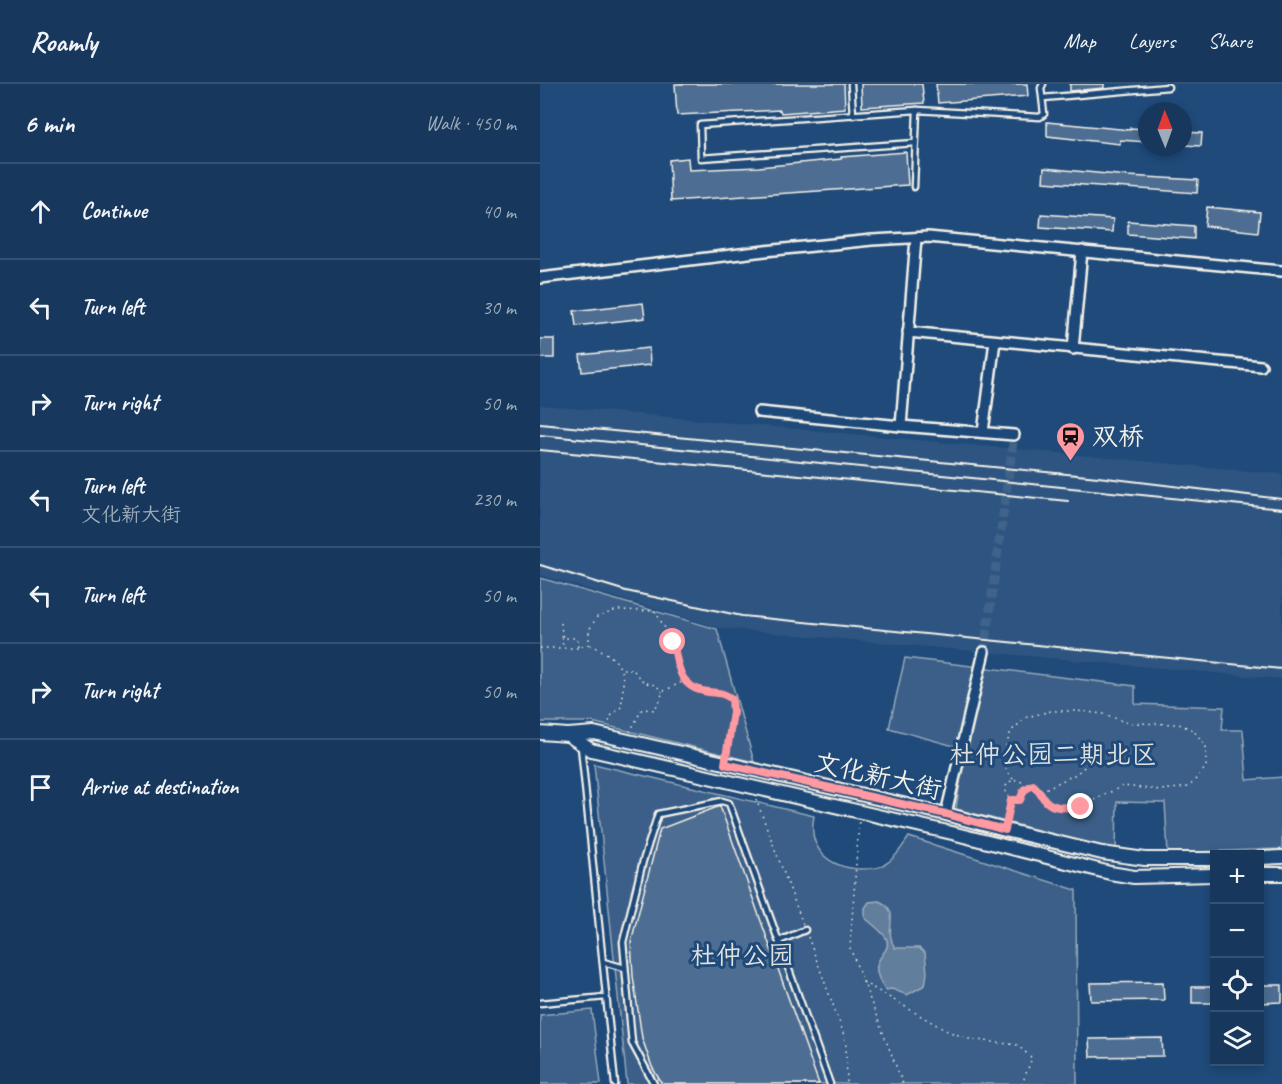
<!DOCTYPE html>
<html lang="en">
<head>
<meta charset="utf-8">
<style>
  :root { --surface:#17385c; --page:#244365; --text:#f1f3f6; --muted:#9eacbb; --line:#365272 }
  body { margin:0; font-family:Caveat,"LXGW WenKai TC",sans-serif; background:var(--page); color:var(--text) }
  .controls { position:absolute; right:18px; bottom:18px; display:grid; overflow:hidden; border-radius:0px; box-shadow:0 3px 9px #0003 }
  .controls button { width:54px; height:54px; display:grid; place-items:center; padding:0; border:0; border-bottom:2px solid var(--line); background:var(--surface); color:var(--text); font:30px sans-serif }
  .compass { position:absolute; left:598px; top:18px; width:54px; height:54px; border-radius:50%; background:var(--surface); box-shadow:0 3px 9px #0003; rotate:359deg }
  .stop { position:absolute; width:18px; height:18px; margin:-14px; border:4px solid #ff9aa2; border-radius:50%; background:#fff }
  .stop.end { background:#ff9aa2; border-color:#fff; box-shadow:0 2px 6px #0008 }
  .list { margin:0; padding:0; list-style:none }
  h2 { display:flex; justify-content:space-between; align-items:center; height:78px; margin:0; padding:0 24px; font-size:26px }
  h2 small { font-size:20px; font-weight:400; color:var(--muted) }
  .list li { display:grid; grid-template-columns:39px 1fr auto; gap:18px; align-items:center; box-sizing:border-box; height:96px; padding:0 24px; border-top:2px solid var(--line) }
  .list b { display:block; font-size:22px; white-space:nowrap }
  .list p { margin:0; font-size:20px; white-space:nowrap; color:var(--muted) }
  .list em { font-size:20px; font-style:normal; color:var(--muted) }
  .icon { flex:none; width:33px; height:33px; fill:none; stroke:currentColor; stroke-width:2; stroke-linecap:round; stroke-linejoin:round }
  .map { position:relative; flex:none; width:742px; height:1000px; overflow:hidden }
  header { display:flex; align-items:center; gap:36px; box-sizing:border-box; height:84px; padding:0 30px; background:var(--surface); border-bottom:2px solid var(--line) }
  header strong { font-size:28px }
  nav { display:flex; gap:33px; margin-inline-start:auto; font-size:21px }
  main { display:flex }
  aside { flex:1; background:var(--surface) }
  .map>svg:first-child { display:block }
  .built { fill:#2d5581 }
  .green { fill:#3a5f88; stroke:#97a8b8; stroke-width:1.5 }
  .water { fill:#627e9d; stroke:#9cacbb; stroke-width:1.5 }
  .building { fill:#4d6e92; stroke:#f4f1e8; stroke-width:1.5 }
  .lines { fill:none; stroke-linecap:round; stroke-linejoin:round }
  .minor-tunnel { stroke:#3f638a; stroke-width:9; stroke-dasharray:9 4.5; stroke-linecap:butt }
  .service-casing { stroke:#f4f1e8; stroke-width:9 }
  .minor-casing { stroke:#f4f1e8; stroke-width:14 }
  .tertiary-casing { stroke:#f4f1e8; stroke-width:16 }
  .path { stroke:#f4f1e8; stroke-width:1.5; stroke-dasharray:1.5 4.5; stroke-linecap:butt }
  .service { stroke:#1f4a7a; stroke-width:4.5 }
  .minor { stroke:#1f4a7a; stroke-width:9 }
  .tertiary { stroke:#1f4a7a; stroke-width:12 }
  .rail { stroke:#f4f1e8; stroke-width:2 }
  .route { stroke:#ff9aa2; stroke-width:8 }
  .labels { text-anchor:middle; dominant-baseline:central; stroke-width:6; stroke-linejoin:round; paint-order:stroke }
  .poi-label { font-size:26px; fill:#f4f1e8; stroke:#1f4a7a; text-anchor:start }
  .park-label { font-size:26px; fill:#e1e2de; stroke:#1f4a7a }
  .street-label { font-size:26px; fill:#f4f1e8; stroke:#1f4a7a }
</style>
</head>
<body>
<header>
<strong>Roamly</strong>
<nav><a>Map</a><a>Layers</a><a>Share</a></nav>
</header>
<main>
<aside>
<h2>6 min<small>Walk · 450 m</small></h2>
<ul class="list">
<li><svg class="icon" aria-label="ahead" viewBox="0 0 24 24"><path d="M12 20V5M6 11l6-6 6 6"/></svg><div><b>Continue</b></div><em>40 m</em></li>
<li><svg class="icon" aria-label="left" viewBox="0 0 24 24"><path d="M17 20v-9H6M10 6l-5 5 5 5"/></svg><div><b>Turn left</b></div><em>30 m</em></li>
<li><svg class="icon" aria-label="right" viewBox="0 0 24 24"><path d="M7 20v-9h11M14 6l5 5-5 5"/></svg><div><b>Turn right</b></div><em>50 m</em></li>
<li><svg class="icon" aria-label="left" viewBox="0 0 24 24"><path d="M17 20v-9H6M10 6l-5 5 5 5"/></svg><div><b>Turn left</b><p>文化新大街</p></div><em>230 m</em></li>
<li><svg class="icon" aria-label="left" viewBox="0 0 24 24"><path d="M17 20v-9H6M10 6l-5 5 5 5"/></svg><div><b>Turn left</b></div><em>50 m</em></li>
<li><svg class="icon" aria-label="right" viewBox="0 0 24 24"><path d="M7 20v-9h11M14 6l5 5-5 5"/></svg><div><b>Turn right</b></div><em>50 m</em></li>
<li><svg class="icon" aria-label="arrive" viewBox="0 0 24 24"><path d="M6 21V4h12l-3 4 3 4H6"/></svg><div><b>Arrive at destination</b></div></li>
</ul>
</aside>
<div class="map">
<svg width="742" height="1000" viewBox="0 0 742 1000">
  <rect width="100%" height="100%" fill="#1f4a7a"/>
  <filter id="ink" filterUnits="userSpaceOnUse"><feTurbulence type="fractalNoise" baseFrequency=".0167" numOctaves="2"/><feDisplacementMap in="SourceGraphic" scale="12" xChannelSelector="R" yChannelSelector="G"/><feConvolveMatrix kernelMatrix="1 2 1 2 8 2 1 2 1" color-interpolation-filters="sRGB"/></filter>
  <g filter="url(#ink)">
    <path class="built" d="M 0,321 L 742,390 L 742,595 L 180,544 L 0,491 Z"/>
    <g class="green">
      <path d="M 0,494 L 177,545 L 214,678 L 52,638 L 0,638 Z"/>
      <path d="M 365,574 L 595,602 L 595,620 L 684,623 L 682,646 L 703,646 L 707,696 L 742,693 L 742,765 L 628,769 L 625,719 L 577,718 L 576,766 L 416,725 L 425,665 L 349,644 Z"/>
      <path d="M 54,680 L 274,732 C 267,765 289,784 321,785 C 328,785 338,785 344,781 C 355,775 362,763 369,753 L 536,806 L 537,1000 L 87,1000 Z"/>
      <path d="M 52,926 L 61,1000 L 0,1000 L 0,931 Z"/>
    </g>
    <path class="water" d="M 339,817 C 363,828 342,844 355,864 L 379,864 L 385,869 L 387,889 L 385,901 L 367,911 L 352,905 L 346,906 C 321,873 355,871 346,854 C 342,847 331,839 325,834 L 325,824 L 329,818 Z"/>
    <g class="building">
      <path d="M 135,0 L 304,0 L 305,24 L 241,29 L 240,26 L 137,31 Z"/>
      <path d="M 321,0 L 382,0 L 384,19 L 322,23 Z"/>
      <path d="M 396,0 L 487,0 L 488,12 L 398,19 Z"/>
      <path d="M 530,0 L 564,0 L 564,4 L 530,7 Z"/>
      <path d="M 507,38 L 590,46 L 590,44 L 607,45 L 607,58 L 580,56 L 580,60 L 507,52 Z"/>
      <path d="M 643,48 L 662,49 L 661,62 L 643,61 Z"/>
      <path d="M 366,68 L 368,101 L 131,117 L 129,76 L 148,74 L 149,86 L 219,83 L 301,75 L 301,73 Z"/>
      <path d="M 504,84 L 588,92 L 658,96 L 657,109 L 503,98 Z"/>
      <path d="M 667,123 L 720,128 L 718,148 L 665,142 Z"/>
      <path d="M 501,130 L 573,135 L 572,148 L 500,143 Z"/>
      <path d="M 588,137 L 654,142 L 654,155 L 588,150 Z"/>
      <path d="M 103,219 L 105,234 L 36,242 L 34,227 Z"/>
      <rect x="0" y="255" width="14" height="19"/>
      <path d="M 109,264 L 110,281 L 42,288 L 40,271 Z"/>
      <path d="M 180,722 L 279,1000 L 122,1000 L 112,983 L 102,954 L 93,892 L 91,858 L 120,745 Z"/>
      <path d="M 623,898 L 624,916 L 551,917 L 550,899 Z"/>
      <path d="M 720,901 L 742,901 L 742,918 L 720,919 Z"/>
      <rect x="652" y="903" width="23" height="16"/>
      <path d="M 622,954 L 623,972 L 550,973 L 549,955 Z"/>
    </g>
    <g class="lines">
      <path class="minor-tunnel" d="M 444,568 L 474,351"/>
      <defs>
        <g id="service">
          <path d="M 311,0 L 313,31"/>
          <path d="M 503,14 L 628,3"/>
          <path d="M 375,59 L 161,74 L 160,41 L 377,26"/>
          <path d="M 374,103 L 377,26 L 500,33 L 504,30 L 501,4 L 503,0"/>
          <path d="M 41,662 L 75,1000"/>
          <path d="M 239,857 L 265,846"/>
          <path d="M 63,878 L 85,884"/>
          <path d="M 0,919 L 66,913"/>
          <path d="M 114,1000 L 92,959 L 83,858 L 103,777 L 118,730 L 182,717 L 189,719 L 290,1000"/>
        </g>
        <g id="minor">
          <path d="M 0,194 L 225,167 L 332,156 L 388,153 L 742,187"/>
          <path d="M 368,248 L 721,282"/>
          <path d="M 533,265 L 542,167"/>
          <path d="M 219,328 L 361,342 L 376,154"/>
          <path d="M 361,342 L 474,351"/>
          <path d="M 443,348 L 455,257"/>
          <path d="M 406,730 L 444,568"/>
        </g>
        <g id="tertiary">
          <path d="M 0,649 L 28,651 L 54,649 L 406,730 L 465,746 L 562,769 L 605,775 L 674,775"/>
          <path d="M 28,651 L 51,666 L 412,749 L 570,789 L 594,793 L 674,791"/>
          <path d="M 720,774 L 742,773"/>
          <path d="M 720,790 L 742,790"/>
        </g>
      </defs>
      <use href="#service" class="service-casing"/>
      <use href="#minor" class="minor-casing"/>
      <use href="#tertiary" class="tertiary-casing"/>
      <g class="path">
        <path d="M 21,539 L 22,551 L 24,554 L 37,554 L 38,563"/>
        <path d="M 22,553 L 23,563"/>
        <path d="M 50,561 C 84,575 86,588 81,623 L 71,632 L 68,641"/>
        <path d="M 0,564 L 38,564 L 49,560 L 49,546 L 57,533 L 77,526 L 115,527 L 133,558 L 142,593 L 152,604 L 183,608 L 192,615 L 193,628 L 187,667"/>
        <path d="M 83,585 L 93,585 C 99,595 104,600 116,601 L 122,608"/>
        <path d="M 90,648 L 102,625 L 114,626 L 121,615 L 122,608 L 144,597"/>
        <path d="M 473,695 L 466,687 L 464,668 L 471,647 L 487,633 L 511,627 L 537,627 L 564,630 L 588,639 L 639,640 L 653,646 L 666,662 L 666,683 L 649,703 L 621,706 L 583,702 L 541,722 L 517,723 L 506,718 L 500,707 L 493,701 L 484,706"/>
        <path d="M 501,707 L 536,690 L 561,669"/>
        <path d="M 216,715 L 263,840"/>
        <path d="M 467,736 L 471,716 L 466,710 L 466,702 L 473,695 L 482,698 L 484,706 L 480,716 L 471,716"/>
        <path d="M 319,738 L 310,864 L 363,1000"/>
        <path d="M 268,853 L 303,948 L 306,962 L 307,1000"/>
        <path d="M 323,898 L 405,946 L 429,955 L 477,961 L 492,974 L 482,1000"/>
      </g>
      <use href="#service" class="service"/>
      <use href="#minor" class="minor"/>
      <use href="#tertiary" class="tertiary"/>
      <g class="rail">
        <path d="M 0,340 L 558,393 L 742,415"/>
        <path d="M 0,351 L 742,425"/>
        <path d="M 0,366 L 528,417"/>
        <path d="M 0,481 L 86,507 L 202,532 L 742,585"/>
      </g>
    </g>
  </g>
  <g class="lines" filter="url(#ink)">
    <path class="route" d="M 133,558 C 138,583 139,605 169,608 C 180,609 184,609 192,615 L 193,628 L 185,680 L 406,730 L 465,746 L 471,716 L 480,716 L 484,706 L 493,701 C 499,706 501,712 506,717 C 514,726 530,723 541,723"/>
  </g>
  <defs>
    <symbol id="station-pin" viewBox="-11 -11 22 30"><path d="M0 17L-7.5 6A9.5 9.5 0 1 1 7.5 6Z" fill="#ff9aa2" stroke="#1f4a7a"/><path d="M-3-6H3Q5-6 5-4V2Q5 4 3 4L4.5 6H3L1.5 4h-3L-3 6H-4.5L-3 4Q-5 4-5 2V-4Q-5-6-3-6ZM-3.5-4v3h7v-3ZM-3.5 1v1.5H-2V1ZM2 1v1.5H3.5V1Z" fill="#111"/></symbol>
  </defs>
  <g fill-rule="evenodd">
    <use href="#station-pin" x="514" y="336" width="33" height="45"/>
  </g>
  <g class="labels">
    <g class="poi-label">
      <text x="552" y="352">双桥</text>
    </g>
    <g class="park-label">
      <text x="513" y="670">杜仲公园二期北区</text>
      <text x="202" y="871">杜仲公园</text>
    </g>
    <g class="street-label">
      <text transform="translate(338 692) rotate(13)">文化新大街</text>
    </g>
  </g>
</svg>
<div class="controls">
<button>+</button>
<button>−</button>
<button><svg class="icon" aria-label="locate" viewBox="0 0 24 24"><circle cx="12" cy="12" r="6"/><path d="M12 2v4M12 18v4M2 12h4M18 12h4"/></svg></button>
<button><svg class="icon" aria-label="layers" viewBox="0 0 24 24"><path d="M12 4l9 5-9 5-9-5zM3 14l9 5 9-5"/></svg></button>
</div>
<svg class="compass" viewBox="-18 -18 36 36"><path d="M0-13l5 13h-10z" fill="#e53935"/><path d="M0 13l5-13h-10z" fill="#9eacbb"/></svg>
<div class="stop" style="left:133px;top:558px"></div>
<div class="stop end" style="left:541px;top:723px"></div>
</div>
</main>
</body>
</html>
